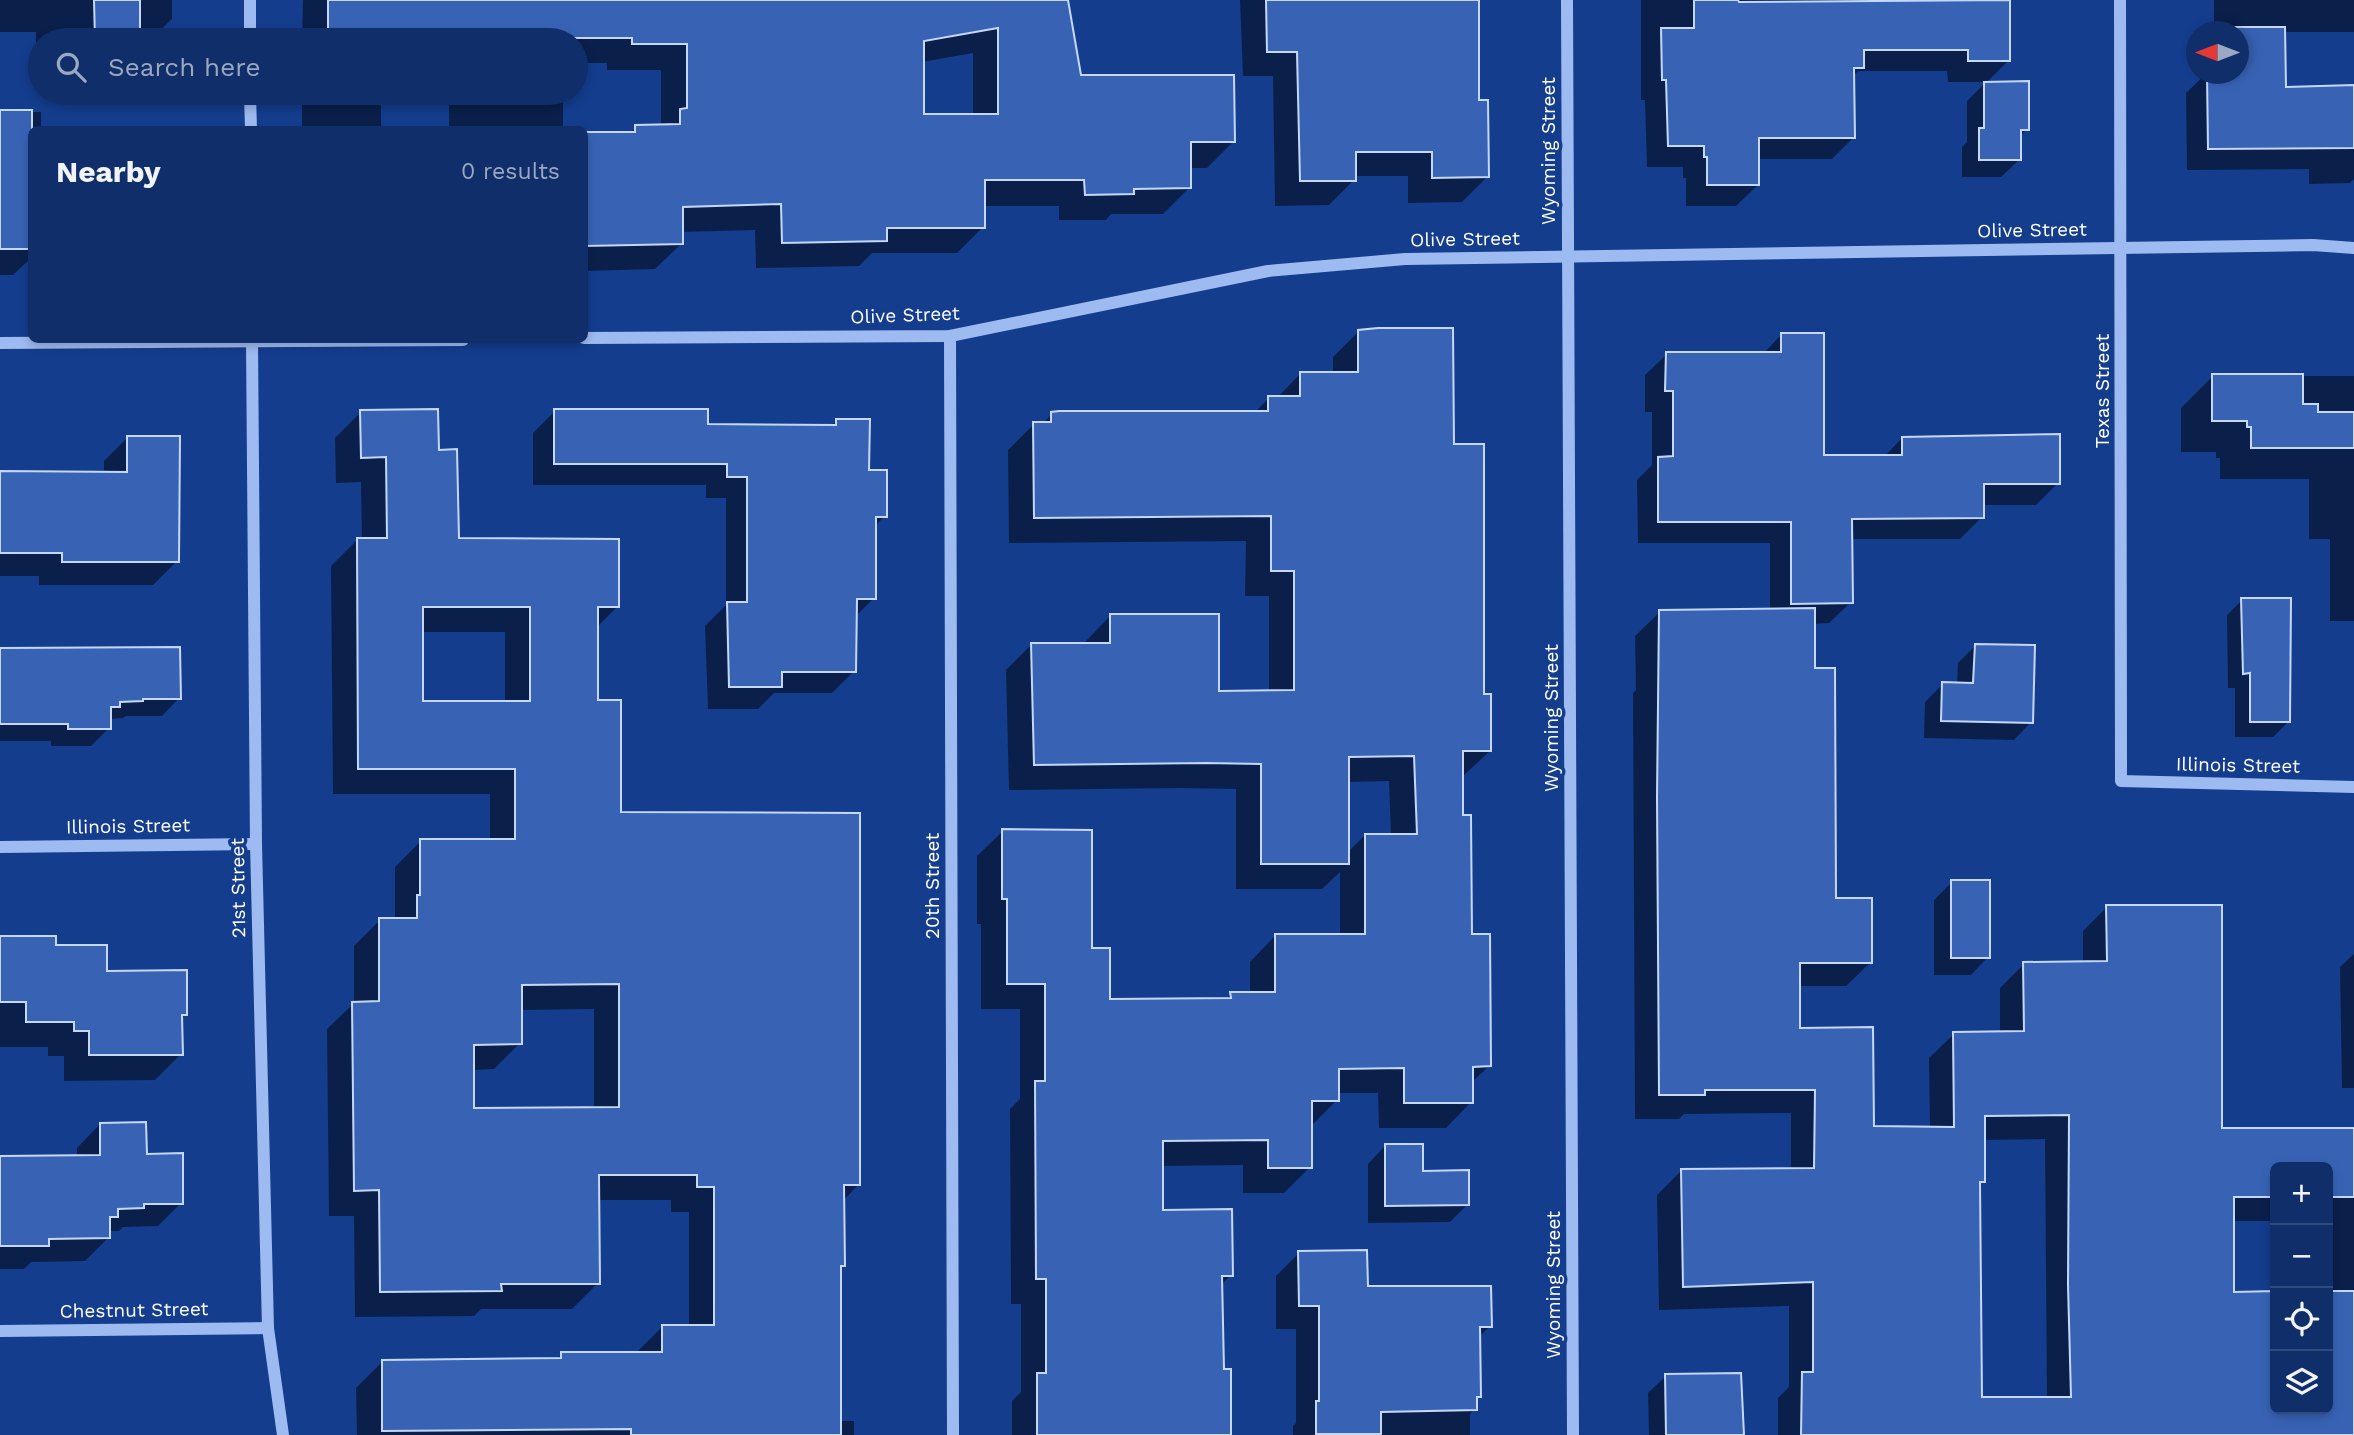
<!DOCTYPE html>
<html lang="en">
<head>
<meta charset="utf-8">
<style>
  :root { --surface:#0f2e6a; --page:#1d3a72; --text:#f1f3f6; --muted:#9ba8c1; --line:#2f4a7e }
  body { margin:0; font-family:"Work Sans",sans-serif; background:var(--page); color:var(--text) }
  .controls { position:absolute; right:21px; bottom:21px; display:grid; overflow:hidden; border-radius:10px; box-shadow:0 4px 10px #0003 }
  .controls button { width:63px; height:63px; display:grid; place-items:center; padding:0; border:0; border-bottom:2px solid var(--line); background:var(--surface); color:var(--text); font:35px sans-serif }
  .compass { position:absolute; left:2186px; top:21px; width:63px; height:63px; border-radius:50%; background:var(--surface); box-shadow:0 4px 10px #0003; rotate:270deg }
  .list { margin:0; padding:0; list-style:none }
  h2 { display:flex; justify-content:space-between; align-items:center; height:91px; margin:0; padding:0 28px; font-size:30px }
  h2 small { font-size:23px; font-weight:400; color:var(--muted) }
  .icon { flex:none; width:38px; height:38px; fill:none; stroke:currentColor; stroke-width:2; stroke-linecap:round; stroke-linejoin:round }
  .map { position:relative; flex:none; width:2354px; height:1435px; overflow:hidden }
  .search { position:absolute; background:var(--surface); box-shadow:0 4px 10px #0003; left:28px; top:28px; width:560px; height:77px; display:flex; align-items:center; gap:18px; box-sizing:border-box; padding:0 24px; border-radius:38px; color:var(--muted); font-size:26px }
  .panel { position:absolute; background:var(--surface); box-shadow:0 4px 10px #0003; left:28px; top:126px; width:560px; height:217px; border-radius:10px }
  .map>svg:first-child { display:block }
  .shadow { fill:#0007; fill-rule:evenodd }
  .building { fill:#3863b5; stroke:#c5d8fc; stroke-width:2; fill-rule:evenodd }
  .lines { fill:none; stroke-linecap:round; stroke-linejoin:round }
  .minor { stroke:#9ebbf1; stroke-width:12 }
  .labels { text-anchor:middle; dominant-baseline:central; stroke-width:7; stroke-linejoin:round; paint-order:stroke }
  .street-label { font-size:19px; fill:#fff; stroke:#143d8e }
</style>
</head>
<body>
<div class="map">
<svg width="2354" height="1435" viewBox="0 0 2354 1435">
  <rect width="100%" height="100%" fill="#143d8e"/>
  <g class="shadow">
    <path d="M 0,0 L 172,0 L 172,19 L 150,40 L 40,40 L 40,47 L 36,47 L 36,32 L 0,32 Z"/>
    <path d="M 303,0 L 1066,0 L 1080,77 L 1233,142 L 1207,168 L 1189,168 L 1189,188 L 1163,214 L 1111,214 L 1106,220 L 1059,220 L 1059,206 L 983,206 L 983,227 L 957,253 L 872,253 L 859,266 L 756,268 L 755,230 L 681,232 L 682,243 L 655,269 L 584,271 L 584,134 L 629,134 L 636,127 L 661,126 L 661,70 L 607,70 L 607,63 L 576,63 L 576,40 L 302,40 ZM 973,53 L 973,116 L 923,116 L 922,62 Z"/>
    <path d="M 1240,0 L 1478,0 L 1478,102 L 1487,177 L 1462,202 L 1408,203 L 1408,176 L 1354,176 L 1354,180 L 1329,205 L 1275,206 L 1273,76 L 1243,76 Z"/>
    <path d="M 1641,0 L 2008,0 L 2008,61 L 1985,84 L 2027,129 L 2019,137 L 2019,160 L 2001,177 L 1962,177 L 1962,147 L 1967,142 L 1967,101 L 1986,82 L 1948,82 L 1947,71 L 1858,71 L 1852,77 L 1853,138 L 1832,159 L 1758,159 L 1758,185 L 1736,206 L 1686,206 L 1686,178 L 1683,178 L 1683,167 L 1647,167 L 1645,100 L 1641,100 Z"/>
    <path d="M 2214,0 L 2354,0 L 2354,32 L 2283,32 L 2285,89 L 2354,87 L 2354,179 L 2350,183 L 2309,184 L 2309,169 L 2187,170 L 2186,93 L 2206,74 L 2238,74 L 2238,32 L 2214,32 Z"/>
    <path d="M 302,93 L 381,93 L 381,129 L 449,128 L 449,93 L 563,93 L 563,130 L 302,130 Z"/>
    <path d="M 0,112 L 41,112 L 41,130 L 32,130 L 32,257 L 13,275 L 0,275 Z"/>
    <path d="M 1359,331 L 1452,446 L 1490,751 L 1462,777 L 1462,817 L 1471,935 L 1489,1066 L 1471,1083 L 1471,1102 L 1446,1128 L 1379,1128 L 1378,1093 L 1337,1093 L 1337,1100 L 1311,1126 L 1310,1167 L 1284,1193 L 1243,1193 L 1243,1165 L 1161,1166 L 1161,1212 L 1231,1275 L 1221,1285 L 1223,1370 L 1230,1435 L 1012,1435 L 1012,1401 L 1021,1392 L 1021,1304 L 1011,1304 L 1010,1109 L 1020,1099 L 1020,1009 L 981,1009 L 981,924 L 977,924 L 977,856 L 1003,831 L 1090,949 L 1108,1000 L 1226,999 L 1231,994 L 1250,994 L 1250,962 L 1275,936 L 1340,936 L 1340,872 L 1322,889 L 1236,889 L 1236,789 L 1179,788 L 1009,790 L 1006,670 L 1032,644 L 1085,644 L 1085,642 L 1110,616 L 1217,693 L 1269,692 L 1269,596 L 1245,596 L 1246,541 L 1009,543 L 1008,450 L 1034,424 L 1042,424 L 1052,414 L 1255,412 L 1269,398 L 1277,398 L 1301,373 L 1333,373 L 1333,357 ZM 1389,781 L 1391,835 L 1365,835 L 1347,853 L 1347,782 Z"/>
    <path d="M 1782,334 L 1822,457 L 1884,457 L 1902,438 L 2058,483 L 2036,505 L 1982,505 L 1982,517 L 1960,539 L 1851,539 L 1851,602 L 1829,623 L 1813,624 L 1813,669 L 1835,899 L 1871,962 L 1846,986 L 1798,986 L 1798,1030 L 1872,1128 L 1930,1128 L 1929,1058 L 1954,1034 L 2000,1033 L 2000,988 L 2024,964 L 2083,963 L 2083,931 L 2107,907 L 2220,1130 L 2354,1130 L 2354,1435 L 1778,1435 L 1778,1398 L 1789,1387 L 1789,1306 L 1659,1310 L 1657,1195 L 1682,1170 L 1791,1170 L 1791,1113 L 1684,1114 L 1679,1119 L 1635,1119 L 1633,693 L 1636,690 L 1635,636 L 1660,612 L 1770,611 L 1770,543 L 1638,543 L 1637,480 L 1652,465 L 1652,412 L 1645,412 L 1645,375 L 1667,354 L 1763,354 ZM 2045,1139 L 2047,1399 L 1981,1399 L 1978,1187 L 1983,1181 L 1983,1140 ZM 2275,1167 L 2328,1167 L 2328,1409 L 2275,1409 ZM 2232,1221 L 2275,1221 L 2275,1293 L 2232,1293 Z"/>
    <path d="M 2213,376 L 2354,376 L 2354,621 L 2330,621 L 2330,539 L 2309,539 L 2309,479 L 2220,479 L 2220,458 L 2216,458 L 2216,452 L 2181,452 L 2181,408 Z"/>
    <path d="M 555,411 L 706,426 L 831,426 L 837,420 L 868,472 L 885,516 L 874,527 L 874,598 L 855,617 L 854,671 L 832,693 L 774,693 L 758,709 L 708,709 L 705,626 L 726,605 L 726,498 L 706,498 L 706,485 L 533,485 L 533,433 Z"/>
    <path d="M 361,412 L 437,451 L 457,540 L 618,606 L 597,627 L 597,702 L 619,814 L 858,1185 L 843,1201 L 843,1266 L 839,1270 L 839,1421 L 854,1421 L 854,1435 L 357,1435 L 356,1388 L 382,1362 L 556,1360 L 562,1354 L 637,1352 L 663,1326 L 689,1326 L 689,1212 L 671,1212 L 671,1200 L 597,1200 L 598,1283 L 572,1309 L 481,1309 L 474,1316 L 355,1317 L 354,1216 L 329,1216 L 327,1029 L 354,1003 L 354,946 L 380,920 L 395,920 L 395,867 L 421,841 L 490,841 L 490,794 L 333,794 L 331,566 L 357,540 L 362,540 L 361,482 L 336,483 L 335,438 ZM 421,632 L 505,632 L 505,703 L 421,703 ZM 594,1009 L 594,1109 L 473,1110 L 473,1070 L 494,1069 L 520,1043 L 520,1010 Z"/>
    <path d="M 128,437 L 177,561 L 153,585 L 39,585 L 39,576 L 0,576 L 0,472 L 104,473 L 104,461 Z"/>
    <path d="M 2242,600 L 2288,722 L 2273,737 L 2235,737 L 2235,688 L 2228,688 L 2227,615 Z"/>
    <path d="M 1975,646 L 2031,722 L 2014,740 L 1924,738 L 1925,702 L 1943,684 L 1957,684 L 1958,663 Z"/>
    <path d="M 0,649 L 179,698 L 162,716 L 126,716 L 123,718 L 109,719 L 109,728 L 91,746 L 51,746 L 51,741 L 0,741 Z"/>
    <path d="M 1952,882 L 1988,957 L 1971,975 L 1934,975 L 1934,900 Z"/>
    <path d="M 0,938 L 54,947 L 186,1014 L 180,1020 L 181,1054 L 155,1080 L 64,1081 L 64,1056 L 48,1056 L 48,1047 L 0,1047 Z"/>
    <path d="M 2354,954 L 2354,1088 L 2342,1088 L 2340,967 Z"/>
    <path d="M 100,1124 L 145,1156 L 181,1203 L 158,1226 L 123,1227 L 119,1231 L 108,1231 L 108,1238 L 85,1261 L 31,1262 L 24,1269 L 0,1269 L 0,1157 L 77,1157 L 77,1148 Z"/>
    <path d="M 1385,1146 L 1421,1173 L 1467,1205 L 1450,1222 L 1368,1223 L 1368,1164 Z"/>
    <path d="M 1299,1253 L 1366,1287 L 1490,1326 L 1478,1338 L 1479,1396 L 1475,1400 L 1475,1409 L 1470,1414 L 1470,1435 L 1293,1435 L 1293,1426 L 1296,1423 L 1296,1329 L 1276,1329 L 1276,1276 Z"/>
    <path d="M 1666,1376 L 1742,1435 L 1649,1435 L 1648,1393 Z"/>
  </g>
  <g class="building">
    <path d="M 94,0 L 140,0 L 140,40 L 95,40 Z"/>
    <path d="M 328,0 L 1068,0 L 1081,75 L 1234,75 L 1235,142 L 1191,142 L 1191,188 L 1134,189 L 1134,194 L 1085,195 L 1084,180 L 985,180 L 985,228 L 887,228 L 887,241 L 782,243 L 781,204 L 683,207 L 683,244 L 584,246 L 584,132 L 635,132 L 635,125 L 680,124 L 680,109 L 687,108 L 687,44 L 632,44 L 632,38 L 564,38 L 564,40 L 328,40 ZM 998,28 L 998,114 L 924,114 L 924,41 Z"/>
    <path d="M 1266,0 L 1479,0 L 1479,100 L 1488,100 L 1489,177 L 1432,178 L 1432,152 L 1356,152 L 1356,181 L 1300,181 L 1297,52 L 1267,52 Z"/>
    <path d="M 1694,0 L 1738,0 L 1739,2 L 2010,0 L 2010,61 L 1968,61 L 1968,50 L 1864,50 L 1864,68 L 1854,68 L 1855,138 L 1759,138 L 1759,185 L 1707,185 L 1707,157 L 1704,157 L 1704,146 L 1668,146 L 1666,80 L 1662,80 L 1661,28 L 1694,28 Z"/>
    <path d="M 2235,27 L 2285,27 L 2286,87 L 2354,85 L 2354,148 L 2208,149 L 2207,74 L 2238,74 L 2238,32 L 2235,32 Z"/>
    <path d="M 2029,81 L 2029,130 L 2021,130 L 2021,160 L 1979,160 L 1979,128 L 1984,128 L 1984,82 Z"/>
    <rect x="0" y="110" width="32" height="139"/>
    <path d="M 1378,328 L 1453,328 L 1454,444 L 1484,444 L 1484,694 L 1491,694 L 1491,751 L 1463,751 L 1463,815 L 1471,815 L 1472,934 L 1490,934 L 1491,1066 L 1473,1067 L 1473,1103 L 1404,1103 L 1404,1068 L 1339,1069 L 1339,1101 L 1312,1101 L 1312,1168 L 1268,1168 L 1268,1140 L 1163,1141 L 1163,1210 L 1232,1209 L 1233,1276 L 1222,1276 L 1224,1369 L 1231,1369 L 1231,1435 L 1037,1435 L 1037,1373 L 1046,1373 L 1046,1279 L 1036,1279 L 1035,1081 L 1045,1081 L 1045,984 L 1007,984 L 1007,899 L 1002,899 L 1002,829 L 1092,830 L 1092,948 L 1110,948 L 1110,999 L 1231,998 L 1230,992 L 1275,992 L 1275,934 L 1365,934 L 1365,834 L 1417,834 L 1414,756 L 1349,757 L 1349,864 L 1261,864 L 1261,764 L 1206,763 L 1034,765 L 1031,643 L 1110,643 L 1110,614 L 1219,614 L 1219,691 L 1294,690 L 1294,571 L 1271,571 L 1271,516 L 1034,518 L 1033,422 L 1051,422 L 1051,412 L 1059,411 L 1268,411 L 1268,396 L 1300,396 L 1300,372 L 1358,372 L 1358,330 Z"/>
    <path d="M 1781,333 L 1824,333 L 1824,455 L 1902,455 L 1902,437 L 2060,434 L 2060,484 L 1984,484 L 1984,518 L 1852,519 L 1853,603 L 1791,604 L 1791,522 L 1658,522 L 1658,457 L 1673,456 L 1673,391 L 1665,391 L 1666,352 L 1781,352 Z"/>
    <path d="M 2212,374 L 2303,374 L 2303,404 L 2318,404 L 2318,412 L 2354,412 L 2354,448 L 2251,448 L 2251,427 L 2247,427 L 2247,421 L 2212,421 Z"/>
    <path d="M 438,409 L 439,450 L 457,449 L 459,538 L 619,539 L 619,607 L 598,607 L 598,700 L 621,700 L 621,812 L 860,813 L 860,1185 L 844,1185 L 845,1266 L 841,1266 L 841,1435 L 631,1435 L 631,1429 L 382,1431 L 382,1360 L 561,1358 L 561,1352 L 662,1352 L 662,1325 L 714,1325 L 714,1187 L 697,1187 L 697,1175 L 599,1175 L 600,1284 L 501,1284 L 502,1291 L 380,1292 L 379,1190 L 354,1191 L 352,1002 L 379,1001 L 379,918 L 417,918 L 417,895 L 420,895 L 420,839 L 515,839 L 515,769 L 358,769 L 357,538 L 387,538 L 386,457 L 361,458 L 360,410 ZM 423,607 L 530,607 L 530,701 L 423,701 ZM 619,984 L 619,1107 L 474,1108 L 474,1045 L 522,1044 L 522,985 Z"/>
    <path d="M 554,409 L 708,409 L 708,424 L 836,425 L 836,419 L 870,419 L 869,470 L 887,470 L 887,517 L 876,517 L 876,599 L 857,599 L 856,672 L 782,672 L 782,687 L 729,687 L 727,602 L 747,602 L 747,477 L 727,477 L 727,464 L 554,464 Z"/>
    <path d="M 127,436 L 180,436 L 179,562 L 62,562 L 62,553 L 0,553 L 0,471 L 127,472 Z"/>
    <path d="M 2241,598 L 2291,598 L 2290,722 L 2250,722 L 2250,673 L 2243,674 Z"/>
    <path d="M 1815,608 L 1815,668 L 1835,668 L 1836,898 L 1872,898 L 1872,963 L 1800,963 L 1800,1028 L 1873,1027 L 1874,1126 L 1954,1127 L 1953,1032 L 2024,1031 L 2023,962 L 2107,961 L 2106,905 L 2222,905 L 2222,1128 L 2354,1128 L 2354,1197 L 2328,1197 L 2328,1167 L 2275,1167 L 2275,1197 L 2234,1197 L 2234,1292 L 2275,1291 L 2275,1409 L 2328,1409 L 2328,1291 L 2354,1291 L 2354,1435 L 1801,1435 L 1802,1372 L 1813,1372 L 1813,1282 L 1683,1287 L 1681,1169 L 1814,1168 L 1815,1090 L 1705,1090 L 1705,1095 L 1659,1095 L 1657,797 L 1659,610 ZM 2069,1115 L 2068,1285 L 2071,1397 L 1982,1397 L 1980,1182 L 1985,1182 L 1985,1116 Z"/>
    <path d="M 1975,644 L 2035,645 L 2033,723 L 1941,721 L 1942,682 L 1973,683 Z"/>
    <path d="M 180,647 L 181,699 L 143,699 L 143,701 L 120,702 L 120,707 L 111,707 L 111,729 L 68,729 L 68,724 L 0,724 L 0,648 Z"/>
    <rect x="1951" y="880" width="39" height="78"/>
    <path d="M 0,936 L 56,936 L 56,945 L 107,945 L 107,971 L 187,970 L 187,1015 L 182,1015 L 183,1055 L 89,1055 L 89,1031 L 74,1031 L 74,1022 L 26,1022 L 26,1002 L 0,1002 Z"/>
    <path d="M 146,1122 L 147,1154 L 183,1153 L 183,1204 L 144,1204 L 144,1208 L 118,1209 L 118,1217 L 110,1217 L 110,1238 L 49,1239 L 49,1246 L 0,1246 L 0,1156 L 100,1155 L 100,1123 Z"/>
    <path d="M 1385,1144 L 1423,1144 L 1423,1171 L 1469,1170 L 1469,1205 L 1385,1206 Z"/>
    <path d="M 1367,1250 L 1368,1286 L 1491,1286 L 1492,1327 L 1480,1327 L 1481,1397 L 1477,1397 L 1477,1410 L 1381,1412 L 1381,1434 L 1316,1434 L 1316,1401 L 1319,1401 L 1319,1306 L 1299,1306 L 1298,1251 Z"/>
    <path d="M 1741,1373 L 1744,1435 L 1666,1435 L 1665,1374 Z"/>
  </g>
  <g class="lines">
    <g class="minor">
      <path d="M 250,0 L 250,40"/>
      <path d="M 1567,0 L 1573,1435"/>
      <path d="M 2120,0 L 2121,781 L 2354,787"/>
      <path d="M 250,93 L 251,130"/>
      <path d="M 950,336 L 953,1435"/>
      <path d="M 584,338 L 950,336 L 1268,271 L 1405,259 L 2313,245 L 2354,248"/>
      <path d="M 252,340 L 256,844 L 268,1328 L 283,1435"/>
      <path d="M 0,343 L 463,340"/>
      <path d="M 0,847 L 256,844"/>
      <path d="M 0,1331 L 268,1328"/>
    </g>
  </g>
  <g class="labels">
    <g class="street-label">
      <text transform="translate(1548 151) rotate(-90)">Wyoming Street</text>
      <text transform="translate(2032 230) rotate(-1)">Olive Street</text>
      <text transform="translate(1465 239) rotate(-1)">Olive Street</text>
      <text transform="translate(905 315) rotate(-2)">Olive Street</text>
      <text transform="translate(2102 391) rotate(-90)">Texas Street</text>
      <text transform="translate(1551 718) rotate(-90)">Wyoming Street</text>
      <text transform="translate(2238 765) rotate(1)">Illinois Street</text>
      <text transform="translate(128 826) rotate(-1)">Illinois Street</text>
      <text transform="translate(932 886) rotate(-90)">20th Street</text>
      <text transform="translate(238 888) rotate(-91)">21st Street</text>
      <text transform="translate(1553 1285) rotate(-90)">Wyoming Street</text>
      <text transform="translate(134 1310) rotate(-1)">Chestnut Street</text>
    </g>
  </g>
</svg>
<div class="controls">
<button>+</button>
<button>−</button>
<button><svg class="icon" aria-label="locate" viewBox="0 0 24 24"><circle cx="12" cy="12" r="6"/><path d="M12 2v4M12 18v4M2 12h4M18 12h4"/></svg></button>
<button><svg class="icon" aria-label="layers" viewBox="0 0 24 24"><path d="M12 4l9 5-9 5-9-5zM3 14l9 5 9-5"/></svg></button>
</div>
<svg class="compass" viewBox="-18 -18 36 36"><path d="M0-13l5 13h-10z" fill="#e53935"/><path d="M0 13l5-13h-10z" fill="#9ba8c1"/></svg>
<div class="search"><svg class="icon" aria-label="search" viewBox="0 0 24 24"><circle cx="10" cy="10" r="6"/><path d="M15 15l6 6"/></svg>Search here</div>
<section class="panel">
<h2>Nearby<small>0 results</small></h2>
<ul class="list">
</ul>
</section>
</div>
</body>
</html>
